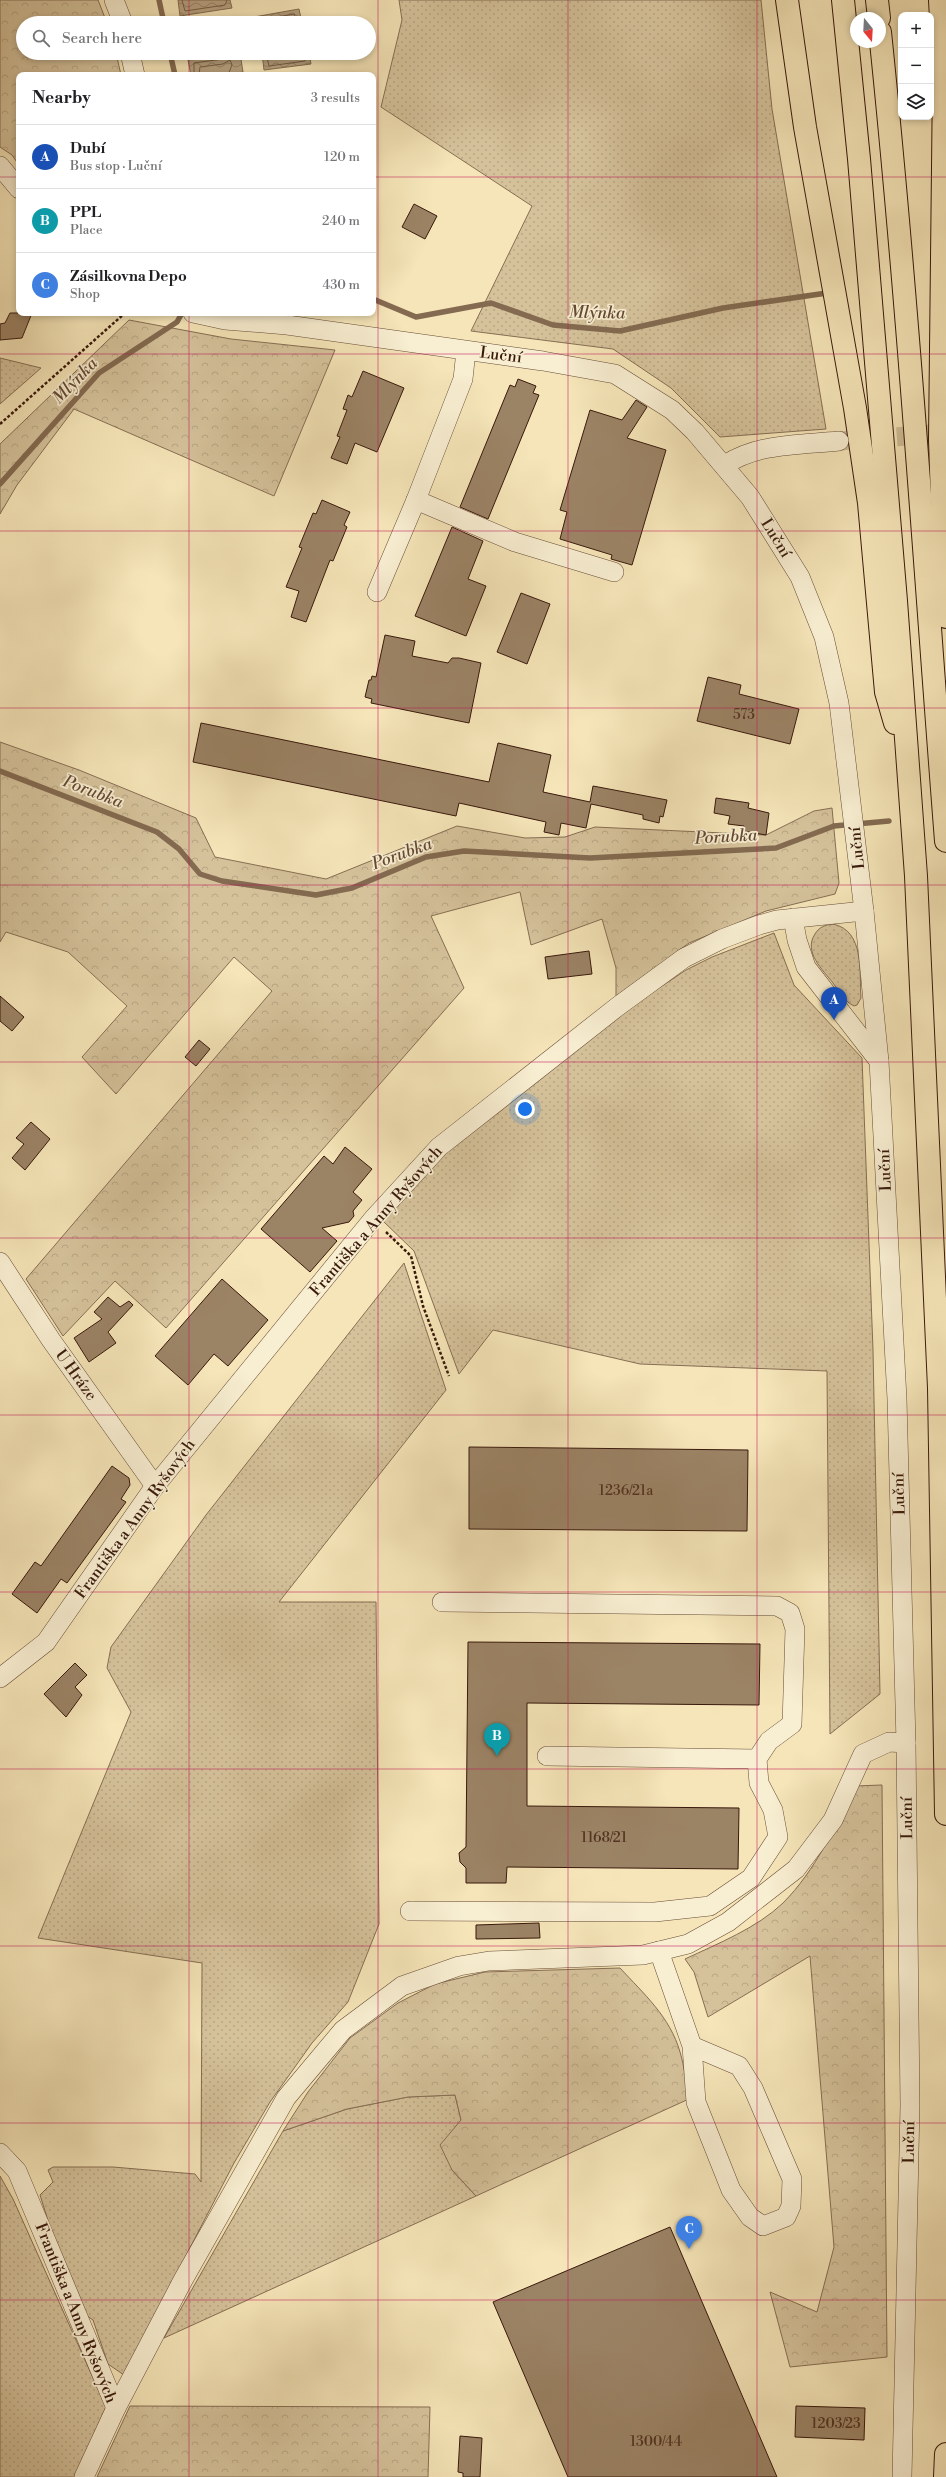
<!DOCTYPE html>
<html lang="en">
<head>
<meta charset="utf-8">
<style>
  :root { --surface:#fff; --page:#f2f2f2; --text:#202124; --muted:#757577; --line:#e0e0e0; --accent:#8f2418 }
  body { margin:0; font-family:"Libre Bodoni",serif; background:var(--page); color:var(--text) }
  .controls { position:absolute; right:12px; top:12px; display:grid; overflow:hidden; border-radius:8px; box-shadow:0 2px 6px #0003 }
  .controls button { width:36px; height:36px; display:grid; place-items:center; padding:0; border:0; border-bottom:1px solid var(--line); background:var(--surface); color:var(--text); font:20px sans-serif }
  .compass { position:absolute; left:850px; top:12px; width:36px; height:36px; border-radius:50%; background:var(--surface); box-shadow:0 2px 6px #0003; rotate:162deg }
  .you { position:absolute; left:525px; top:1109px; width:14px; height:14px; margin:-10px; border:3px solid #fff; border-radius:50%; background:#1a73e8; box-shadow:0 0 0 6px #1a73e833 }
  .badge { display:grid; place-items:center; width:26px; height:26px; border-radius:50%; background:var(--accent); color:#fff; font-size:13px; font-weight:700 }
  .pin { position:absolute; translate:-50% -33px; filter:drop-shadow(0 1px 2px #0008) }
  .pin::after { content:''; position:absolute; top:21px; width:14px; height:12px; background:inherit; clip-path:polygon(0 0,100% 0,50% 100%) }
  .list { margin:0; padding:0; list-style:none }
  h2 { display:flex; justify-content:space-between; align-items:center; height:52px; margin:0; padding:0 16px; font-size:17px }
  h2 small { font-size:13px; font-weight:400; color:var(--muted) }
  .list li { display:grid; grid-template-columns:26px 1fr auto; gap:12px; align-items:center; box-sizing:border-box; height:64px; padding:0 16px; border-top:1px solid var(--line) }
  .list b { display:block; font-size:15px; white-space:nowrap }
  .list p { margin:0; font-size:13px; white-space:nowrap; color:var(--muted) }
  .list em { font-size:13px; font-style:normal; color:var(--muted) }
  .icon { flex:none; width:22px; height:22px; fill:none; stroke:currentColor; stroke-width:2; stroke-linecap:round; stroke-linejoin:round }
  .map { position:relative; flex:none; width:946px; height:2477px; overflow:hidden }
  .search { position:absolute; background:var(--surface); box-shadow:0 2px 6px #0003; left:16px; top:16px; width:360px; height:44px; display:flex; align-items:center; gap:10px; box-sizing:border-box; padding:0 14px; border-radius:22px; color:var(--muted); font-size:15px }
  .panel { position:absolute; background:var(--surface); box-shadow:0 2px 6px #0003; left:16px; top:72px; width:360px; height:244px; border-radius:8px }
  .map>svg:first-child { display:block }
  .grass { fill:url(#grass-dots); stroke:#876e54 }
  .forest { fill:url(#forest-crowns); stroke:#876e54 }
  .water { fill:url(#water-waves); stroke:#836a50 }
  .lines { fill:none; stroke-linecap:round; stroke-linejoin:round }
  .shore { stroke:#775c45; stroke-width:1 }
  .stream { stroke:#836a50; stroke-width:5.5 }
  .building { fill:#9b8365; stroke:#39190c }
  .minor-tunnel { stroke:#cfbc96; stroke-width:19; stroke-dasharray:19 10; stroke-linecap:butt }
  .minor-casing { stroke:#684c37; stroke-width:20 }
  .highway-casing { stroke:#39190c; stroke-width:24 }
  .path { stroke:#39190c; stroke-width:2.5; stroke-dasharray:3 2; stroke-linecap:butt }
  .minor { stroke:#f8eed1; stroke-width:19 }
  .highway { stroke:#f5e5b8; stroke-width:22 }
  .grid { fill:none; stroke:#c2185b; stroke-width:1; stroke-opacity:0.55 }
  .labels { text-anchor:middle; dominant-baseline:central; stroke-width:3.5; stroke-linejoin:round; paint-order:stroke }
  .number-label { font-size:14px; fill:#523422 }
  .street-label { font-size:16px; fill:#39190c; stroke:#f8eed1 }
  .water-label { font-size:17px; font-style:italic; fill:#644834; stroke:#f8eed1 }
</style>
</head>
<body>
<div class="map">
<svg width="946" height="2477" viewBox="0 0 946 2477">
  <defs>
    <pattern id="grass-dots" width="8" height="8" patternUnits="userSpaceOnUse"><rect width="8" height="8" fill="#d5c29b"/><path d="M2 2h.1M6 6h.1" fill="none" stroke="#b8a684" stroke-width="1.8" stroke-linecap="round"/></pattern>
    <pattern id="forest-crowns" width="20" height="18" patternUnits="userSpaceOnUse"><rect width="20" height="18" fill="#d5c29b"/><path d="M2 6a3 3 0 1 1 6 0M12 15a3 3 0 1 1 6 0" fill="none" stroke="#b8a684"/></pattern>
    <pattern id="water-waves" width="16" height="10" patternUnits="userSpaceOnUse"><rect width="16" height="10" fill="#b5a07e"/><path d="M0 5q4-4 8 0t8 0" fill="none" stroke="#948266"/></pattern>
  </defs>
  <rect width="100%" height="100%" fill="#f5e5b8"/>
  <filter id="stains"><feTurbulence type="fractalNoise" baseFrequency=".005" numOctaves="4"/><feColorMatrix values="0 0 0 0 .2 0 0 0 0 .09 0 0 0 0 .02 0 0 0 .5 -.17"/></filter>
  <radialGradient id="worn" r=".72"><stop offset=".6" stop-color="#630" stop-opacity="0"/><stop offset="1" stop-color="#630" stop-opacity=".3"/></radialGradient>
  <g class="grass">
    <path d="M 399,0 L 761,0 L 772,109 L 826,429 L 720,437 L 671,388 L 613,349 L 471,331 L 532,206 L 381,107 L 402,20 Z"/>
    <path d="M 0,358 L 41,368 L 0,404 Z"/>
    <path d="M 833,924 C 865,931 859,972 861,998 L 857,1005 L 854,1006 C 845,1002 839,991 833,983 C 823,970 803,952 815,934 C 819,927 825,925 833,924 Z"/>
    <path d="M 774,933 L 794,985 L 862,1058 L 873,1350 L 880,1694 L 830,1734 L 827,1371 L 640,1364 L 493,1330 L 459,1374 L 414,1251 L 383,1221 L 453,1143 L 638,1002 L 686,970 L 712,957 Z"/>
    <path d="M 404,1263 L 446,1390 L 279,1602 L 376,1602 L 379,1924 L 348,2002 L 312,2043 L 270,2102 L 234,2163 L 124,2375 L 108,2364 L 93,2320 L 83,2313 L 60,2259 L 40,2195 L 53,2182 L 48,2170 L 53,2167 L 113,2167 L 195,2174 L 201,2182 L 202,1963 L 38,1938 L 131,1712 L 107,1668 L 111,1647 L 206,1515 Z"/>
    <path d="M 455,2095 L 461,2120 L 452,2170 L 476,2196 L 164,2338 L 283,2131 L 347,2109 L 408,2097 Z"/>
    <path d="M 0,2176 L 13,2199 L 106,2407 L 75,2477 L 0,2477 Z"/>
  </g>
  <g class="forest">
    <path d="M 0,0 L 98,0 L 107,23 L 23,23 L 23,53 L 116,53 L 121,75 L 19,75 L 19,165 L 12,155 L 0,147 Z"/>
    <path d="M 129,320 L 231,339 L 335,350 L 274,496 L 74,409 L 17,485 L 0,514 L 0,444 Z"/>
    <path d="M 0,742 L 79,770 L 196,818 L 215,857 L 326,879 L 457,826 L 525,838 L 565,837 L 595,827 L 766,835 L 814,811 L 832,808 L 839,883 L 835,894 L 766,911 L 689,943 L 616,996 L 616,968 L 602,919 L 531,945 L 520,892 L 431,916 L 464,988 L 166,1328 L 115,1281 L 63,1336 L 26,1279 L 272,991 L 234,957 L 116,1094 L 82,1057 L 127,1006 L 68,952 L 6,932 L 0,942 Z"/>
    <path d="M 882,1785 L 887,2357 L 790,2367 L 770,2292 L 817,2312 L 834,2247 L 810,1956 L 708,2017 L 694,1972 L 685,1959 C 717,1944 757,1928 783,1903 C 815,1871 836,1826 855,1786 Z"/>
    <path d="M 620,1968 C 644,1994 670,2017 680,2052 C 685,2068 685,2083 691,2098 L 476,2196 L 452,2170 L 440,2145 L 461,2120 L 455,2095 L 408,2097 L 347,2109 L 283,2131 L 308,2092 L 350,2038 L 398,2003 L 435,1984 L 485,1972 Z"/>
    <path d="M 130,2406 L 430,2407 L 428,2477 L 97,2477 Z"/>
  </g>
  <g class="water">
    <path d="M 178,0 L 230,0 L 232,8 L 180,16 Z"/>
    <path d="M 299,9 L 302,23 L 255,23 L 254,17 Z"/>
    <path d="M 240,53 L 243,72 L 225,75 L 191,75 L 188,60 Z"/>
    <path d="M 262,53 L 309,53 L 311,64 L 264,70 Z"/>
  </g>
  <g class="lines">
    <g class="shore">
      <path d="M 182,0 L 185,11 L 225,5 L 227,0"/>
      <path d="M 258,23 L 260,20 L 294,14 L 298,23"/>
      <path d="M 266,53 L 269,66 L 305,61 L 306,53"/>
      <path d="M 194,75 L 194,63 L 223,59 L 226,53"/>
      <path d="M 199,75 L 200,67 L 223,64 L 230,60 L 232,65 L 228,75"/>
    </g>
    <g class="stream">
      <path d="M 159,0 L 164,23"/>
      <path d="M 170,53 L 175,75"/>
      <path d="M 373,299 L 416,317 L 491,303 L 553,325 L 620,331 L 723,308 L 827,293"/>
      <path d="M 0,484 L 99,373 L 177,322 L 182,313"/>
      <path d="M 0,771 L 157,832 L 179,849 L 200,874 L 222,881 L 316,895 L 352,888 L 426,857 L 464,851 L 590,858 L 776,848 L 834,826 L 889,821"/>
    </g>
  </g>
  <g class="building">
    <path d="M 414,204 L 437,216 L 425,239 L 402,227 Z"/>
    <path d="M 10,313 L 32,313 L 22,338 L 0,340 L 0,324 L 5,323 Z"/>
    <path d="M 363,371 L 404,388 L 377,452 L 355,443 L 347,464 L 331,458 L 340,437 L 337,436 L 347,410 L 343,409 L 348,395 L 352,397 Z"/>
    <path d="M 518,379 L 536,386 L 533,393 L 539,395 L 488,519 L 460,507 L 510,385 L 515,387 Z"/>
    <path d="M 636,400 L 647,407 L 627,438 L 666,450 L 632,565 L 611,559 L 612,555 L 560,539 L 567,512 L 560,510 L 590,410 L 622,420 Z"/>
    <path d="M 322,500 L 350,512 L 344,525 L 347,527 L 333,561 L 330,560 L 306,622 L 291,617 L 299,591 L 286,587 L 302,548 L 299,547 L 313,513 L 316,514 Z"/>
    <path d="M 452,527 L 483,541 L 468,579 L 486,586 L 466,636 L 415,616 Z"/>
    <path d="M 521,593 L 550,604 L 527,664 L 497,652 Z"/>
    <path d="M 385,635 L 415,641 L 412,656 L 448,663 L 452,658 L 459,658 L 481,663 L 469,723 L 371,703 L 372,699 L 365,697 L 369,680 L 371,680 L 372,676 L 376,677 Z"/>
    <path d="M 708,677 L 741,685 L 739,694 L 799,709 L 790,744 L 697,721 Z"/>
    <path d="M 201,723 L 489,782 L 498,743 L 551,755 L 543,792 L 590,802 L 593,786 L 667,800 L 663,817 L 660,816 L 659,823 L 643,819 L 643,815 L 591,804 L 586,828 L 561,823 L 559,835 L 544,832 L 546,822 L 459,803 L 456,816 L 193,762 Z"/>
    <path d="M 716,798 L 749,803 L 748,808 L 769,813 L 766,835 L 743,831 L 744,826 L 728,824 L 730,816 L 714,813 Z"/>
    <path d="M 589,951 L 592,974 L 548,979 L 545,957 Z"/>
    <path d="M 0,996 L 24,1017 L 12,1031 L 0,1021 Z"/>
    <path d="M 199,1040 L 210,1049 L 196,1066 L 185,1057 Z"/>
    <path d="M 31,1122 L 50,1139 L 25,1170 L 12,1158 L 24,1144 L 16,1138 Z"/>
    <path d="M 345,1147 L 372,1169 L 353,1192 L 362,1200 L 353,1211 L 354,1216 L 349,1222 L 322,1228 L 337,1241 L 310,1272 L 261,1229 L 324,1156 L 333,1164 Z"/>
    <path d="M 222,1279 L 268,1320 L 228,1366 L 214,1354 L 188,1385 L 155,1356 Z"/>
    <path d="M 108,1297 L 120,1307 L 129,1301 L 133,1305 L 108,1332 L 116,1343 L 89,1362 L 74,1338 L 102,1319 L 94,1312 Z"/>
    <path d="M 469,1447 L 748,1450 L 747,1531 L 469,1529 Z"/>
    <path d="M 112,1466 L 129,1478 L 130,1485 L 121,1499 L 126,1502 L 67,1583 L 61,1579 L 37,1613 L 12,1594 L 35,1562 L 41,1566 Z"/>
    <path d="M 468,1642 L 760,1644 L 759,1705 L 527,1703 L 527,1806 L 739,1808 L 738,1869 L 507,1867 L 506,1883 L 466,1883 L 466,1868 L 460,1862 L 459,1853 L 466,1847 Z"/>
    <path d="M 75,1663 L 87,1675 L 75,1687 L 82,1695 L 66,1717 L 44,1694 Z"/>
    <path d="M 539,1923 L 540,1938 L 476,1939 L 476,1925 Z"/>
    <path d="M 670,2227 L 777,2477 L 568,2477 L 493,2302 Z"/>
    <path d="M 796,2406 L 865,2408 L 864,2440 L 795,2437 Z"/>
    <path d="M 460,2436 L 482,2438 L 480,2477 L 463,2477 L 463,2473 L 458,2472 Z"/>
  </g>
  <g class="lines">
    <path class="minor-tunnel" d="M 839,441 L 946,433"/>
    <defs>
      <g id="minor">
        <path d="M 114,0 L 123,23"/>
        <path d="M 130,53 L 135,75"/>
        <path d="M 0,166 L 19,189"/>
        <path d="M 193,313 L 225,320 L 287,325 L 543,361 L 615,374 L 672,410 L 695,432 L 750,497 L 800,577 L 824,637 L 839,703 L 864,911 L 879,1061 L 897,1399 L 906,1743 L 910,2105 L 902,2477"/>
        <path d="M 725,465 C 758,443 800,445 839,441"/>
        <path d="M 416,500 L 515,542 L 614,572"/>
        <path d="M 377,592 L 416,500 L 463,379 L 466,351"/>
        <path d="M 793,918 L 797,940 L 806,967 L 879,1061"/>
        <path d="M 0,1262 L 51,1340 L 155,1486"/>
        <path d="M 0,1678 L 46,1642 L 155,1486 L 373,1219 L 439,1147 L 617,1007 L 684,958 L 722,939 L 759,925 L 777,920 L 864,911"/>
        <path d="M 547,1756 L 757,1759"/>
        <path d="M 410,1911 L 655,1912 L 710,1906 L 751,1878 L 778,1837 L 773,1810 L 759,1783 L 757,1759 L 769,1741 L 792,1724 L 795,1629 L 790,1613 L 777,1606 L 442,1602"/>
        <path d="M 659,1951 L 692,2046 L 696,2102 L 731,2190 L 750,2217 L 763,2226 L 786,2217 L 791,2206 L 792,2179 L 753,2088 L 739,2066 L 692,2046"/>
        <path d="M 0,2153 L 17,2171 L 116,2408"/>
        <path d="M 84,2477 L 116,2408 L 183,2280 L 286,2098 L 343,2030 L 402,1986 L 459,1966 L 489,1961 L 643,1955 L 688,1944 L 728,1922 L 796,1869 L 833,1820 L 863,1754 L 889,1742 L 906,1743"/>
      </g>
      <g id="highway">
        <path d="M 787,0 L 805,127 L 855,408 L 869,503 L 886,692 L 895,723"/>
        <path d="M 843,0 L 859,159 L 896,601 L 916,876 L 939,1388 L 946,1814"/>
        <path d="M 877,0 L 879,18"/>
        <path d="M 940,0 L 944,77 L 940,440 L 946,617"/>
        <path d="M 880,32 C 908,301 925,571 946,841"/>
        <path d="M 945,2477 L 946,2454"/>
      </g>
    </defs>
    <use href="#minor" class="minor-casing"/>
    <use href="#highway" class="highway-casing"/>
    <g class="path">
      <path d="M 0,424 L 125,313"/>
      <path d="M 386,1232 L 411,1256 L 423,1306 L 449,1376"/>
    </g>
    <use href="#minor" class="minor"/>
    <use href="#highway" class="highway"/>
  </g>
  <path class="grid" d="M 189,0 L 189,23M 378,0 L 378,2477M 568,0 L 568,2477M 757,0 L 757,2477M 189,53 L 189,75M 0,177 L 19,177M 373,177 L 946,177M 189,313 L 189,2477M 0,354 L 946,354M 0,531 L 946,531M 0,708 L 946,708M 0,885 L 946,885M 0,1062 L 946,1062M 0,1238 L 946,1238M 0,1415 L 946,1415M 0,1592 L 946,1592M 0,1769 L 946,1769M 0,1946 L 946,1946M 0,2123 L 946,2123M 0,2300 L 946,2300"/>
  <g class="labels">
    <g class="number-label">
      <text x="744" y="715">573</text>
      <text x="626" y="1491">1236/21a</text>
      <text x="604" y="1838">1168/21</text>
      <text x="836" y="2424">1203/23</text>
      <text x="656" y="2442">1300/44</text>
    </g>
    <g class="street-label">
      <text transform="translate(501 355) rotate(7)">Luční</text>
      <text transform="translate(776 538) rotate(58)">Luční</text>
      <text transform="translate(857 848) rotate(-96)">Luční</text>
      <text transform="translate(885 1170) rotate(-93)">Luční</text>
      <text transform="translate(376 1221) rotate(-49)">Františka a Anny Ryšových</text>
      <text transform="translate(76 1375) rotate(54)">U Hráze</text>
      <text transform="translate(899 1494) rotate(-92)">Luční</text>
      <text transform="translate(135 1519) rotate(-54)">Františka a Anny Ryšových</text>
      <text transform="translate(907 1818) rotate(-91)">Luční</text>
      <text transform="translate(909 2142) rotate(-89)">Luční</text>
      <text transform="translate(76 2313) rotate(68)">Františka a Anny Ryšových</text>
    </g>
    <g class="water-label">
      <text transform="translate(597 313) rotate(1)">Mlýnka</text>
      <text transform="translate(75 381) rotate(-46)">Mlýnka</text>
      <text transform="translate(93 792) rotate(21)">Porubka</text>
      <text transform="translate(726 837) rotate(-3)">Porubka</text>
      <text transform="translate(402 854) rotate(-20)">Porubka</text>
    </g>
  </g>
  <rect width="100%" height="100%" filter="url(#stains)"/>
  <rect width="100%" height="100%" fill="url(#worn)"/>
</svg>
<div class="controls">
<button>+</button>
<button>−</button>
<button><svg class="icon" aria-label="layers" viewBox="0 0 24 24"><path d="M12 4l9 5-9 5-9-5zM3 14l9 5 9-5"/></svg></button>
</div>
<svg class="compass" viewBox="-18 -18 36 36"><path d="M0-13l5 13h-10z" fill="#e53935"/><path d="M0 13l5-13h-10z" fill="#757577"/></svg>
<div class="you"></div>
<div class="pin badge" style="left:834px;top:1020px;background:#1a4fb4">A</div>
<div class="pin badge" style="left:497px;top:1756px;background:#0f9aa8">B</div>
<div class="pin badge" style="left:689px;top:2249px;background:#3f7fe0">C</div>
<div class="search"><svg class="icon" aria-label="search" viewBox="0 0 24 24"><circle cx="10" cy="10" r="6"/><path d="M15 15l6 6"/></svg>Search here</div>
<section class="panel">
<h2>Nearby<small>3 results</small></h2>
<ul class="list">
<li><span class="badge" style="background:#1a4fb4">A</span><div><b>Dubí</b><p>Bus stop · Luční</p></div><em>120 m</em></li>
<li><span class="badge" style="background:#0f9aa8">B</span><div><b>PPL</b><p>Place</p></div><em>240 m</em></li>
<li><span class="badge" style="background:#3f7fe0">C</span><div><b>Zásilkovna Depo</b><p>Shop</p></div><em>430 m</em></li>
</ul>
</section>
</div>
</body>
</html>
